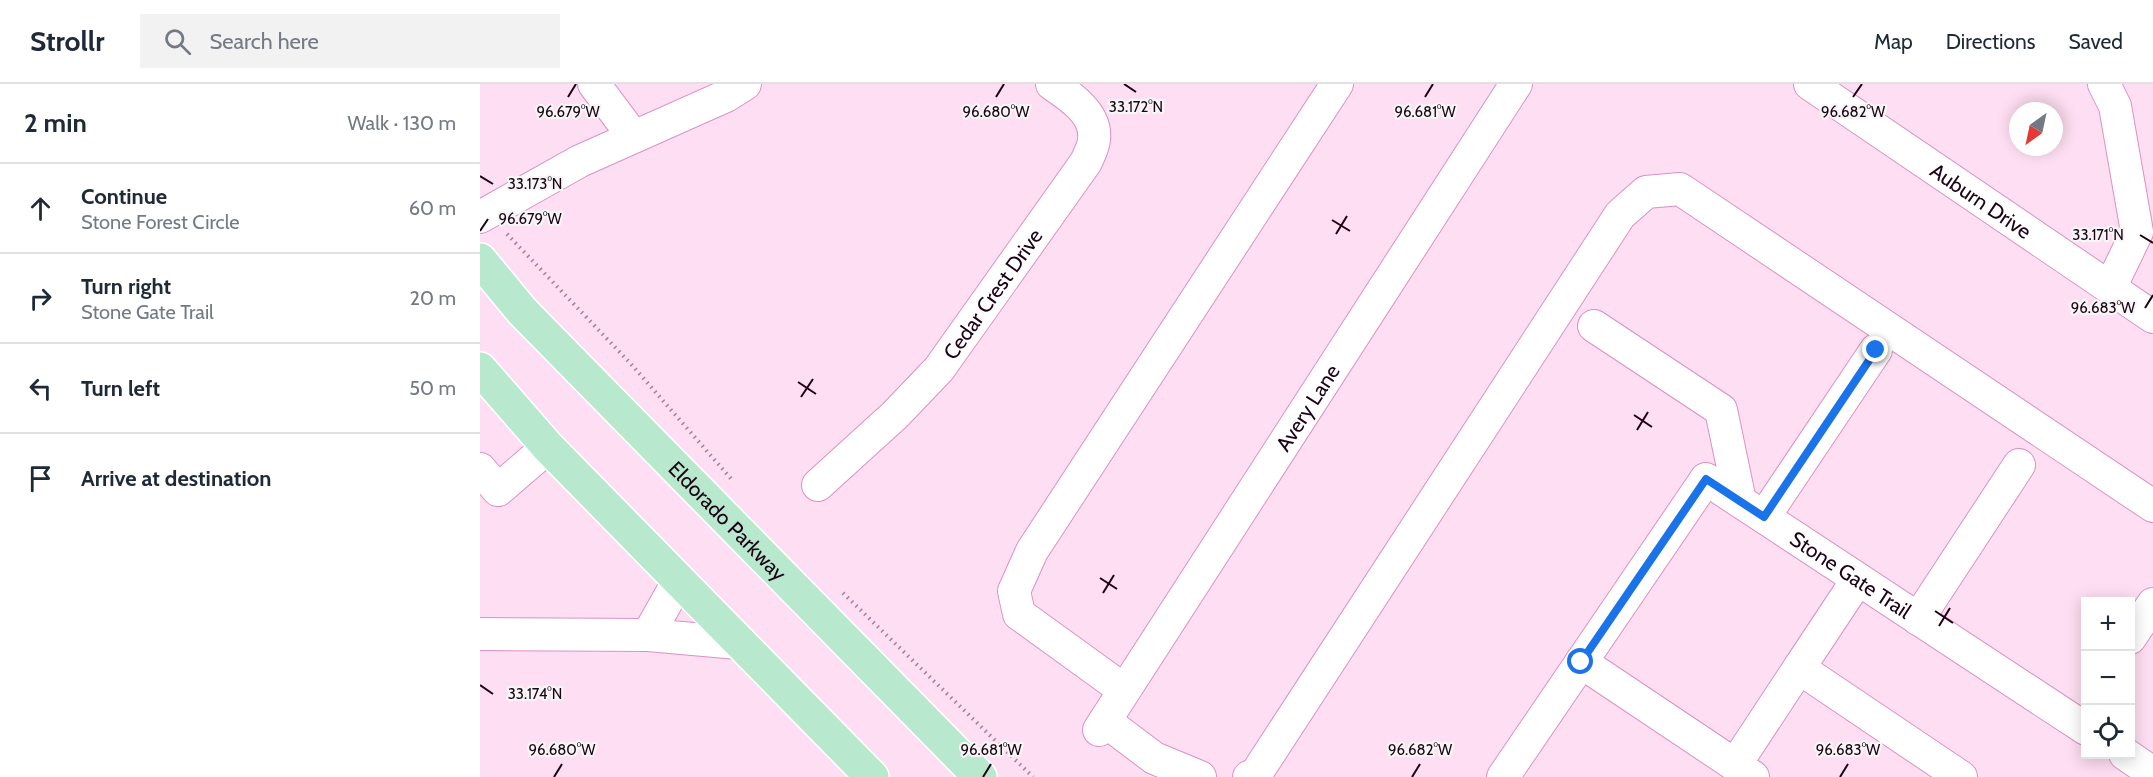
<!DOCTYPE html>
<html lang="en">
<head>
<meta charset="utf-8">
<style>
  :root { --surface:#fff; --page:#f2f2f3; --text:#1f2937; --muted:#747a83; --line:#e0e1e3 }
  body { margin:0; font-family:Cabin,sans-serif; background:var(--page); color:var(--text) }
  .controls { position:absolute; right:18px; bottom:18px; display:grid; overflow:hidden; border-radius:0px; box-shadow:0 3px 15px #0003 }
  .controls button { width:54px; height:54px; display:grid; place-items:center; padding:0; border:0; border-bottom:2px solid var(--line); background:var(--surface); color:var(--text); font:30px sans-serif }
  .compass { position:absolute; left:1529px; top:18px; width:54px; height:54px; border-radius:50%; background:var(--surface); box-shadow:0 3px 15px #0003; rotate:213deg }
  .stop { position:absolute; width:18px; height:18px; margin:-14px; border:4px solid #1a73e8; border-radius:50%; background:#fff }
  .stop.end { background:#1a73e8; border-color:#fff; box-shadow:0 2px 6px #0008 }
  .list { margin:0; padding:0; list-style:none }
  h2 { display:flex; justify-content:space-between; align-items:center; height:78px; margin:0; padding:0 24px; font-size:26px }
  h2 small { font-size:20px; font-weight:400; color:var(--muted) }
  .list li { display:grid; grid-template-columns:39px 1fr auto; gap:18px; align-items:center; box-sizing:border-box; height:90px; padding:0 24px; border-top:2px solid var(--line) }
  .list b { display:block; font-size:22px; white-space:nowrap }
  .list p { margin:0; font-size:20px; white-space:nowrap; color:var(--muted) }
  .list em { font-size:20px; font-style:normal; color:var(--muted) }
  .icon { flex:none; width:33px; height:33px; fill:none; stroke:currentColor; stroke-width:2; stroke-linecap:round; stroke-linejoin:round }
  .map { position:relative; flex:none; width:1673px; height:693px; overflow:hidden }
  header { display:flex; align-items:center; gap:36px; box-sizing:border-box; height:84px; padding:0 30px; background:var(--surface); border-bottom:2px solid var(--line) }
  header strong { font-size:28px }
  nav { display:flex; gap:33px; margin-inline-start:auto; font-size:21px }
  .search { width:420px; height:54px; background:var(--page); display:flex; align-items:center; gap:15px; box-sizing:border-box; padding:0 21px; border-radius:0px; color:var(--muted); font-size:22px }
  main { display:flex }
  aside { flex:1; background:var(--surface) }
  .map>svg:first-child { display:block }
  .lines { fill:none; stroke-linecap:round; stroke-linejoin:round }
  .minor-casing { stroke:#dc91c3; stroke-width:34 }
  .major-casing { stroke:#fff; stroke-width:36 }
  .path { stroke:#9f8295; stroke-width:4; stroke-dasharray:1.5 4.5; stroke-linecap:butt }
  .minor { stroke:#fff; stroke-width:32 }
  .major { stroke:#b8e9cf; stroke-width:33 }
  .route { stroke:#1a73e8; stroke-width:8 }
  .ticks { fill:none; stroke:#1c0315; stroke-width:2 }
  .labels { text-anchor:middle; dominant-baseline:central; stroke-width:4.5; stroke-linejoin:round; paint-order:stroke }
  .street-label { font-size:21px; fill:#1c0315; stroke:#f6f6f6 }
  .ticks-label { font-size:15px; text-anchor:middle; fill:#1c0315; stroke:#f6f6f6; stroke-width:4.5; stroke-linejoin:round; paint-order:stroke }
</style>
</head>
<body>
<header>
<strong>Strollr</strong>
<div class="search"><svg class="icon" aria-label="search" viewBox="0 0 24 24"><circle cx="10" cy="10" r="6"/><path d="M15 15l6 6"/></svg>Search here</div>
<nav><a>Map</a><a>Directions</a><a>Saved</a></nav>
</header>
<main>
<aside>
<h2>2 min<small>Walk · 130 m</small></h2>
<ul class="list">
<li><svg class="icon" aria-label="ahead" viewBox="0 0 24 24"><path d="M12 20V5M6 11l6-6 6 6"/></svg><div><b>Continue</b><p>Stone Forest Circle</p></div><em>60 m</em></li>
<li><svg class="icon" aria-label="right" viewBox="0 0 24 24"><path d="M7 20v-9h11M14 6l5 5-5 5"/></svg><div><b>Turn right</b><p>Stone Gate Trail</p></div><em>20 m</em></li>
<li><svg class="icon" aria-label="left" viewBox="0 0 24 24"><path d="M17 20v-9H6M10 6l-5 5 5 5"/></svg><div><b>Turn left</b></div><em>50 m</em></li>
<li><svg class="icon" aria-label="arrive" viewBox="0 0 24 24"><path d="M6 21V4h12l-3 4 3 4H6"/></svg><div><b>Arrive at destination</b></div></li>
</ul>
</aside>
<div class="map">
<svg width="1673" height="693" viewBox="0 0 1673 693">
  <rect width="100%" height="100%" fill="#fedef2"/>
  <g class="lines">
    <defs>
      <g id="minor">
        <path d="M 114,0 L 153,52"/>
        <path id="s1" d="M 1330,0 L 1673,233"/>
        <path d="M 1624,0 L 1635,22 L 1657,148 L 1630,204"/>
        <path d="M 0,133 L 100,77 L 246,12 L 265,0"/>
        <path d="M 1114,242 L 1241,326 L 1260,417"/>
        <path d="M 0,385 L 18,406 L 68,363"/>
        <path id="s2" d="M 338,401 L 415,331 L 459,285 L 606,78 C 609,71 614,62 614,55 C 617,30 590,12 572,0"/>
        <path d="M 1284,433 L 1396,266"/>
        <path d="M 1378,495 L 1319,584 L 1481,693"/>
        <path d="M 1438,535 L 1539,381"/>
        <path d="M 0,550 L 168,551 L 258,559"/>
        <path d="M 168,551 L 199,496"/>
        <path d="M 1650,554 L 1673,520"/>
        <path d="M 1101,578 L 1273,693"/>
        <path d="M 644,606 L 539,530 L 534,507 L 552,467 L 857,0"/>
        <path d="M 625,637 L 674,674 L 720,693"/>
        <path id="s3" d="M 619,646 L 1036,0"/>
        <path d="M 1645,670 L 1673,689"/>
        <path d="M 1255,681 L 1319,584"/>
        <path d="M 769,693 L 776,690 L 1140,131 L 1166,108 L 1200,105 L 1673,422"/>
        <path id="s4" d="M 1023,693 L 1226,395 L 1606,645"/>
      </g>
      <g id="major">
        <path id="s5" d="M 0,176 L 42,227 L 500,693"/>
        <path d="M 0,285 L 68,363 L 392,693"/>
      </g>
    </defs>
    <use href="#minor" class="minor-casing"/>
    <use href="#major" class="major-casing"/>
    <g class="path">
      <path d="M 27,150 L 151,280 L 253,397"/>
      <path d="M 363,509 L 553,693"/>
    </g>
    <use href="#minor" class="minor"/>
    <use href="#major" class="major"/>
  </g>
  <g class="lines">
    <path class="route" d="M 1101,578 L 1226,395 L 1284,433 L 1396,266"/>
  </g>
  <path class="ticks" d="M 644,0 L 656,8M 88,13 L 96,0M 516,13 L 524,0M 945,13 L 953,0M 1373,13 L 1382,0M 0,92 L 13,100M 852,136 L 870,147M 0,147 L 8,135M 856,150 L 867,132M 1660,151 L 1673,159M 1665,224 L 1673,211M 318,298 L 336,310M 321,313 L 333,295M 1154,331 L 1172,343M 1157,346 L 1168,328M 620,494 L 637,505M 623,509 L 634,491M 1455,527 L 1473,539M 1459,542 L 1470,524M 0,601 L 13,610M 74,693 L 82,680M 503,693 L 511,680M 932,693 L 940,680M 1360,693 L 1368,680"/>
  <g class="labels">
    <g class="street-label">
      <text stroke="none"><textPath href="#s1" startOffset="207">Auburn Drive</textPath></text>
      <text stroke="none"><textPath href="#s2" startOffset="260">Cedar Crest Drive</textPath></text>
      <text stroke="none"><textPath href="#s3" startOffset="384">Avery Lane</textPath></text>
      <text stroke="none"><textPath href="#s5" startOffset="360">Eldorado Parkway</textPath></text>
      <text stroke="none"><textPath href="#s4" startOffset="534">Stone Gate Trail</textPath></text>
    </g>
  </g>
  <g class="ticks-label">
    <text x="656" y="28">33.172°N</text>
    <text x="88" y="33">96.679°W</text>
    <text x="516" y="33">96.680°W</text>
    <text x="945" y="33">96.681°W</text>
    <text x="1373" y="33">96.682°W</text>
    <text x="55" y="105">33.173°N</text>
    <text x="50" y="140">96.679°W</text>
    <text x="1618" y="156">33.171°N</text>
    <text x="1623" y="229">96.683°W</text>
    <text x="55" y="615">33.174°N</text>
    <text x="82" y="671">96.680°W</text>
    <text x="511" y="671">96.681°W</text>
    <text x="940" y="671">96.682°W</text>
    <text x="1368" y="671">96.683°W</text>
  </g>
</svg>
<div class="controls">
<button>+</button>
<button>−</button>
<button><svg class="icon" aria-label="locate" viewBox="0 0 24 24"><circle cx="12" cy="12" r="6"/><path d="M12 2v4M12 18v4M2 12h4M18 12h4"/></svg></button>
</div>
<svg class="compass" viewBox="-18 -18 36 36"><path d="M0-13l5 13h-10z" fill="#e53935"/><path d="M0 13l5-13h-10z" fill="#747a83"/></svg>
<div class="stop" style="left:1101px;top:578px"></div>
<div class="stop end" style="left:1396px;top:266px"></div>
</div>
</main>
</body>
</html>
